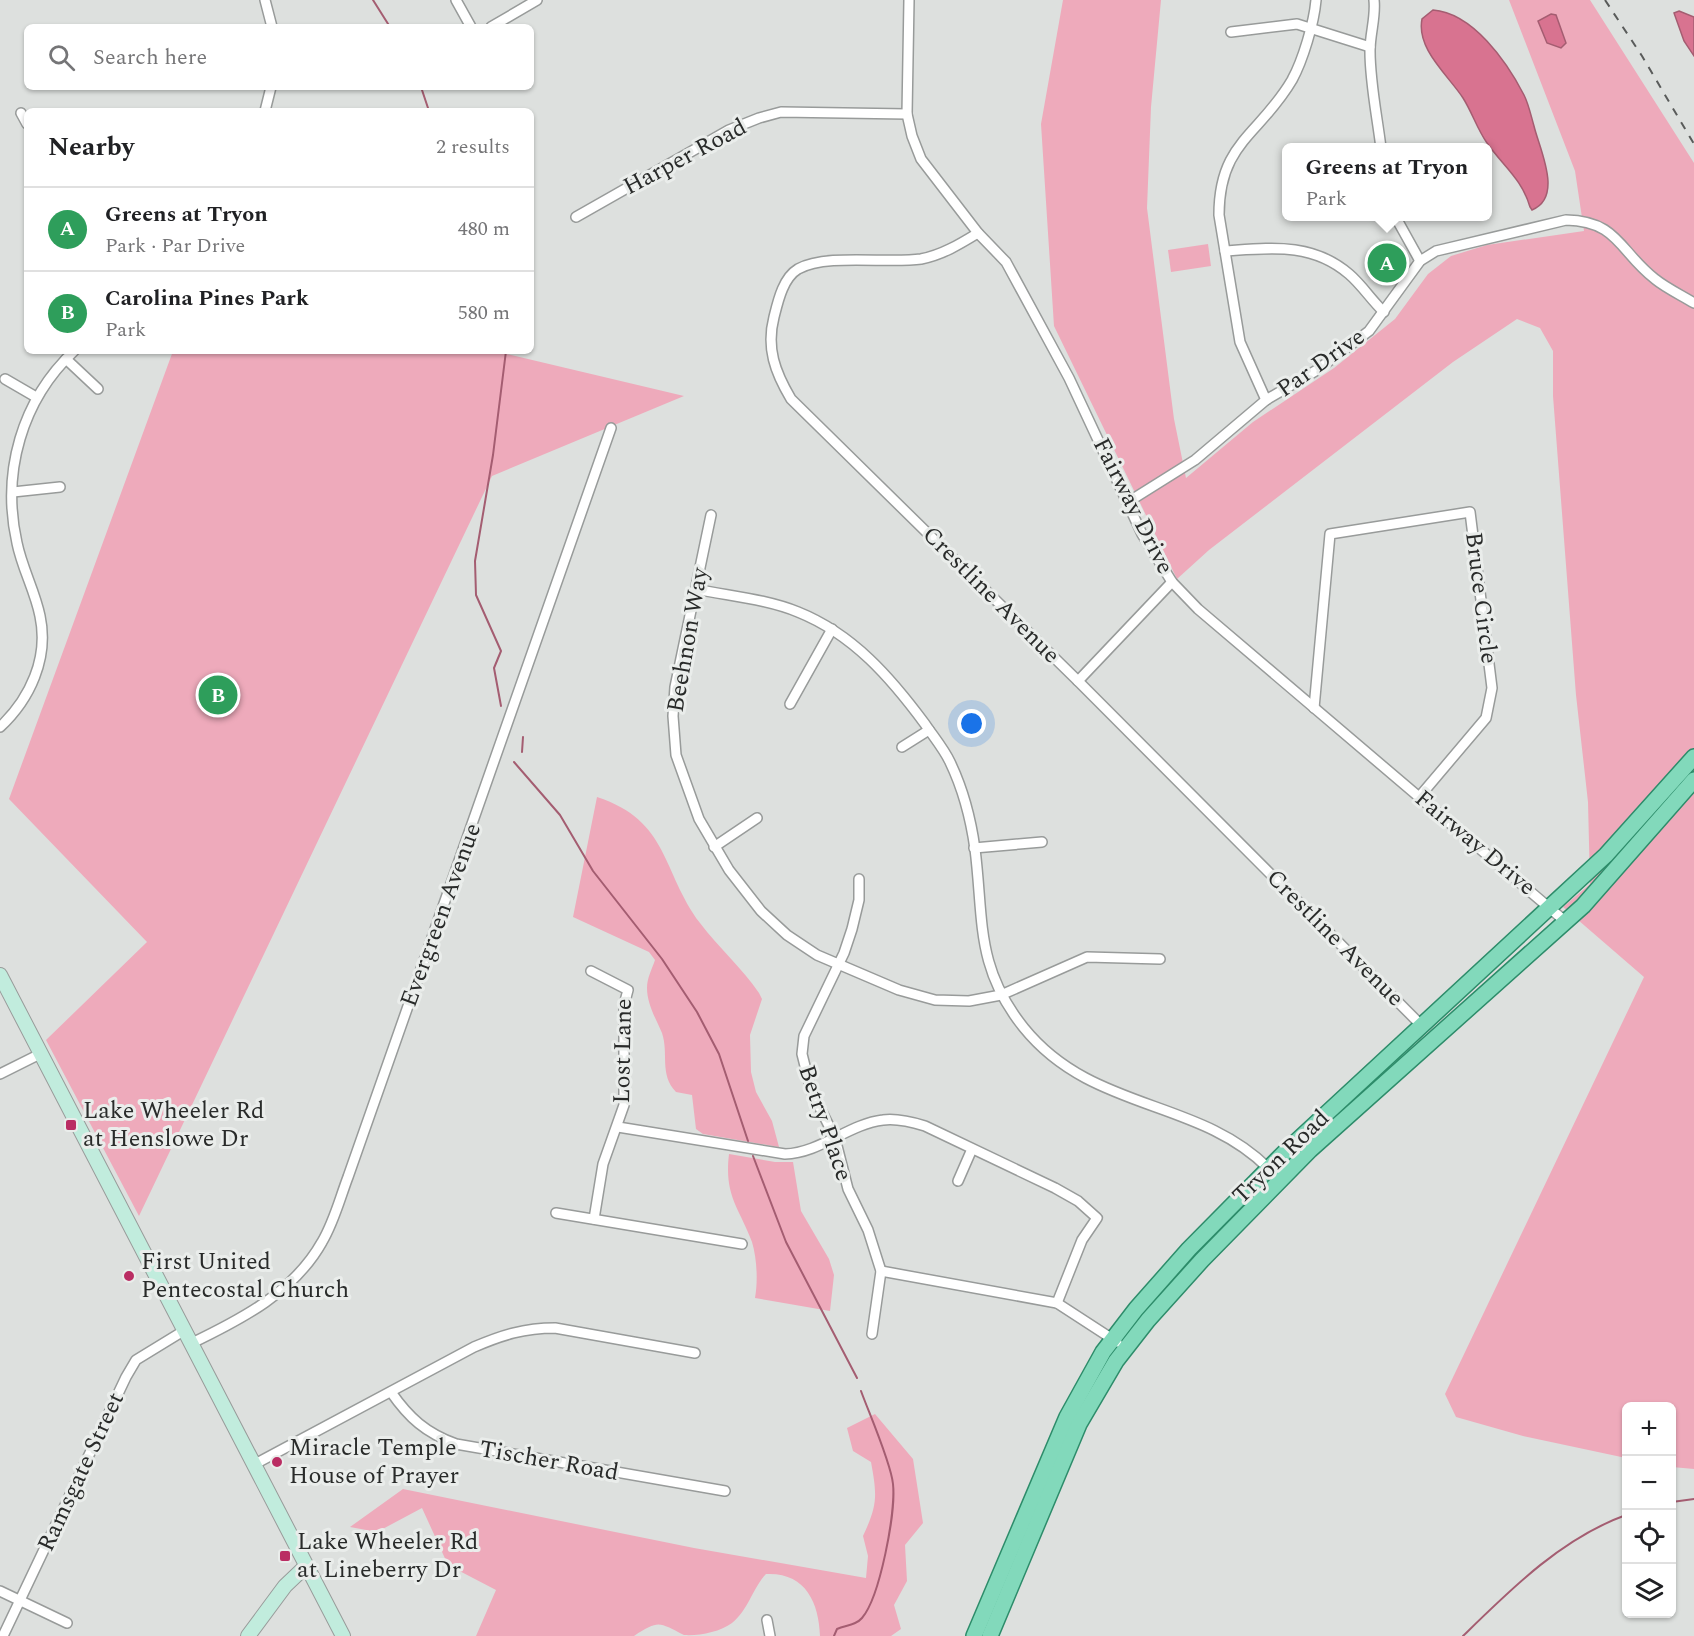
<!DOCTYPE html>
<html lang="en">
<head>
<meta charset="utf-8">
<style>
  :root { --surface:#fff; --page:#f6f6f6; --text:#202124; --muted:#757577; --line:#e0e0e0; --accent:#ba2d63 }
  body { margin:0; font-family:Spectral,serif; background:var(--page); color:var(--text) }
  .controls { position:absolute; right:18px; bottom:18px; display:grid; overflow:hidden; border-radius:9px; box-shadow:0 2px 4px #0004 }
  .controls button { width:54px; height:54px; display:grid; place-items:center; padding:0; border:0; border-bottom:2px solid var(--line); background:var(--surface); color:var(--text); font:30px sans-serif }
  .you { position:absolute; left:972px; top:724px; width:21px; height:21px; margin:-15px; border:4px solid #fff; border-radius:50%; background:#1a73e8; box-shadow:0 0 0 9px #1a73e833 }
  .badge { display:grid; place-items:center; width:39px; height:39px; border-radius:50%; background:var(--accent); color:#fff; font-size:20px; font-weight:700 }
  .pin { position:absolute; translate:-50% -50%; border:3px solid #fff; box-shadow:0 2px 6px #0006 }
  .popup { position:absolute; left:1282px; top:143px; width:210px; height:78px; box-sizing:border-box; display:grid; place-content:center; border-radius:9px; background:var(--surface); filter:drop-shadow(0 2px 4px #0005); font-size:20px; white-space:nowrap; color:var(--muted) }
  .popup b { font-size:22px; color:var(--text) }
  .popup::after { content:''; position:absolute; left:50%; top:100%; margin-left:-12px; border:12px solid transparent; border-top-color:var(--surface) }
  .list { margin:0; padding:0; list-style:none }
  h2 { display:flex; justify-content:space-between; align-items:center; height:78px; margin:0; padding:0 24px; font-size:26px }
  h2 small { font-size:20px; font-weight:400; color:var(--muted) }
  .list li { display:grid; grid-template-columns:39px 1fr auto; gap:18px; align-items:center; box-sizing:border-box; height:84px; padding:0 24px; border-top:2px solid var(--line) }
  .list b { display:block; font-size:22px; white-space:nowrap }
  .list p { margin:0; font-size:20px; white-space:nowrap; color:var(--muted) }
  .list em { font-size:20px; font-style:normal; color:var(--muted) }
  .icon { flex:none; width:33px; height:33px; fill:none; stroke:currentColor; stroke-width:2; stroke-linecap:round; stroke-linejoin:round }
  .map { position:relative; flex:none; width:1694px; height:1636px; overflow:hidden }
  .search { position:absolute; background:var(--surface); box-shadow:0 2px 4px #0004; left:24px; top:24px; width:510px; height:66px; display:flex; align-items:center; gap:15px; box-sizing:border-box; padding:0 21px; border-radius:9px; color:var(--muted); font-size:22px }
  .panel { position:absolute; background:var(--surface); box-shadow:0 2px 4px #0004; left:24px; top:108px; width:510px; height:246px; border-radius:9px }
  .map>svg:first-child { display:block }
  .green { fill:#eab }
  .water { fill:#d87390; stroke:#a45d71; stroke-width:1.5 }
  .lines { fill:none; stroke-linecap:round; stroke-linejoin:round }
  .stream { stroke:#a45d71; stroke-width:2 }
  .street-casing { stroke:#989b9a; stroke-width:12 }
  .secondary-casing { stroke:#989b9a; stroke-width:16 }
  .primary-casing { stroke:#2d8c6a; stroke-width:18 }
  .street { stroke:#fff; stroke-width:9 }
  .secondary { stroke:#c1ecdd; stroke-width:14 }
  .primary { stroke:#82d9bb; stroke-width:15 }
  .rail { stroke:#595b5a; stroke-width:2; stroke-dasharray:8 8; stroke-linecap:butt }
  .poi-dot { fill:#ba2d63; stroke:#eaedeb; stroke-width:2 }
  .labels { text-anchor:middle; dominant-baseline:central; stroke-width:6; stroke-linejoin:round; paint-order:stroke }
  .street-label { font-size:24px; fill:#292b2a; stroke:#eaedeb }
  .poi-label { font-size:24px; fill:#292b2a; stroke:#eaedeb; text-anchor:start }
</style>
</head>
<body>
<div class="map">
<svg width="1694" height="1636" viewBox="0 0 1694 1636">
  <rect width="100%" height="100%" fill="#dde0de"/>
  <g class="green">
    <path d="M 1063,0 L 1161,0 L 1151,107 L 1147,208 L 1174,419 L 1186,478 L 1253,422 L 1334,368 L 1395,319 L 1428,274 L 1451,256 L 1487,245 L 1584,231 L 1575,171 L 1509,0 L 1590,0 L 1694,163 L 1694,1469 L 1672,1467 L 1672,1406 L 1626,1406 L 1626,1458 L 1523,1436 L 1456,1417 L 1445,1394 L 1644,977 L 1563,907 L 1590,884 L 1588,802 L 1576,695 L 1553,396 L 1553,351 L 1540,328 L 1517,319 L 1453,362 L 1209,550 L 1177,579 L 1054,326 L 1041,124 Z"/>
    <path d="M 1208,244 L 1211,266 L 1171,272 L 1168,250 Z"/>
    <path d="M 173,351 L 494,351 L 684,396 L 492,476 L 139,1216 L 46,1040 L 147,942 L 9,799 Z"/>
    <path d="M 597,797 C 670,821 661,871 700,923 C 719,948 742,968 759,993 L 762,999 L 750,1035 L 751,1072 L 756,1092 L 772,1121 L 779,1147 L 703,1134 L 696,1129 L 692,1095 L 676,1092 C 659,1074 669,1054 662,1033 C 656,1019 647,1004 647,988 C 647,978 652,969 655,960 L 649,952 L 573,917 Z"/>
    <path d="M 729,1154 L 775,1162 L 793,1162 L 801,1211 L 829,1259 L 834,1275 L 830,1311 L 755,1298 C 758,1281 757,1259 752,1242 C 739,1207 724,1196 729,1154 Z"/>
    <path d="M 875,1414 L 913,1459 L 923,1523 L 905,1545 L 907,1581 L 894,1605 L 901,1629 L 891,1636 L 820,1636 C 819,1602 805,1572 766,1574 C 752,1589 749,1609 732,1623 C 720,1632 699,1636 684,1635 C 659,1623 660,1619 634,1636 L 476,1636 L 496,1590 L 448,1565 L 422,1508 L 377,1532 L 350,1527 L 403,1489 L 694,1548 L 866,1578 L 868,1556 L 863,1536 C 878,1504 877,1495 871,1462 L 853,1451 L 847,1428 Z"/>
  </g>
  <g class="water">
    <path d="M 1433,10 C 1473,13 1507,62 1524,95 C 1529,105 1531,116 1534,126 C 1539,148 1564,197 1532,210 L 1530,207 C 1522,179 1503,166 1487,143 C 1477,129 1472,112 1463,98 C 1448,75 1416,49 1422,19 Z"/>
    <path d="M 1679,11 L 1694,17 L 1694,56 L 1684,41 L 1674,13 Z"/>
    <path d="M 1551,14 L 1556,15 L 1566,43 L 1561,48 L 1547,43 L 1538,21 Z"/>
  </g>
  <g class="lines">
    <g class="stream">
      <path d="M 373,0 L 390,27"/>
      <path d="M 421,87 L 429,111"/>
      <path d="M 501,706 L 494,668 L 501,651 L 476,595 L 475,561 L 493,455 L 506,351"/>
      <path d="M 522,752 L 523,737"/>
      <path d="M 514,762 L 560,815 L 593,871 L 662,959 L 697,1012 L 719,1054 L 748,1141"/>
      <path d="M 753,1156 L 786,1242 L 857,1378"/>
      <path d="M 1672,1502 L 1694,1499"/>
      <path d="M 834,1636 L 837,1629 C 846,1625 855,1626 862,1618 C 880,1597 896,1512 893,1484 C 891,1463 869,1413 861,1391"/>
      <path d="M 1463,1636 C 1511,1589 1562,1538 1626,1515"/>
    </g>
    <defs>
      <g id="street">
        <path d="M 265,0 L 272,27"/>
        <path d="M 456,0 L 471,27"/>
        <path d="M 909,0 L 907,114 L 912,136 L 921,159 L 978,233 L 1006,262 L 1069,378 L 1142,534 L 1172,582 L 1198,609 L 1566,922"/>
        <path d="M 1374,0 C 1376,17 1370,33 1370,51 C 1370,83 1377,115 1381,148"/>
        <path d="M 491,27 L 537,0"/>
        <path d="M 1231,32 L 1297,24 L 1370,47"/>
        <path d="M 265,111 L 271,87"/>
        <path d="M 21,113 L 27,124"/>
        <path d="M 1395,216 L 1420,261"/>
        <path d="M 576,217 L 729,130 L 759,118 L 781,112 L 907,114"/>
        <path d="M 978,233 C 960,244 942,255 921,259 C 888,264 827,253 798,269 C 783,278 778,301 774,317 C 766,348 775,372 791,399 L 1078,681 L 1421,1025"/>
        <path d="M 1225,251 C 1270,248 1312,242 1349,274 C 1362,285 1372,301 1384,312"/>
        <path d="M 66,359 L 98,389"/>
        <path d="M 5,379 L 36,397"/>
        <path d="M 1266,400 L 1240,342 L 1219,215 C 1219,142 1260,135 1292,80 C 1303,60 1314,23 1316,0"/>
        <path d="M 13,492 L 60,487"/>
        <path d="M 1128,502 L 1195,460 L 1266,400 L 1317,370 L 1369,331 L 1420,261 L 1436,251 L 1566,220 C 1618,221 1619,251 1655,279 C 1666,288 1681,295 1694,303"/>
        <path d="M 711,515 L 675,687 L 673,716 L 676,755 L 699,819 L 729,870 L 761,911 L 787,935 L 817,955 L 899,990 L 935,1000 L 969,1001 L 1001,995 L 1087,957 L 1160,959"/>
        <path d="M 696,589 C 729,596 766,599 798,612 C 853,634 891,678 925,724 C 933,736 944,749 950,762 C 963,789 971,820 975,849 C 984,921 975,967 1024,1028 C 1092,1112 1198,1098 1268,1168"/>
        <path d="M 1078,681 L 1172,582"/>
        <path d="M 790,704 L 832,629"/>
        <path d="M 1314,708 L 1330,534 L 1470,512 L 1492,688 L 1486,718 L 1420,796"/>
        <path d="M 0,727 C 30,699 49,658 40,616 C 35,591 22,568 17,543 C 1,472 22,400 74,351"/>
        <path d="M 902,747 L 929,730"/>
        <path d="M 714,847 L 757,818"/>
        <path d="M 974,848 L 1042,842"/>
        <path d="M 859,879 L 859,900 L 852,929 L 844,953 L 804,1036 L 802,1054 L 811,1090 L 835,1138 L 848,1189 L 868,1230 L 881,1271 L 872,1334"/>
        <path d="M 591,971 L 628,990 L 624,1005 L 624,1105 L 603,1164 L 594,1219"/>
        <path d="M 0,1074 L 40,1054"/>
        <path d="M 618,1127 L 785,1154 C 820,1153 849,1124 883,1120 C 897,1118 912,1122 925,1126 L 1055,1188 L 1078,1201 L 1097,1218 L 1082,1240 L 1057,1303"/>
        <path d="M 958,1181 L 972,1149"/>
        <path d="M 556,1213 L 742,1244"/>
        <path d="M 881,1271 L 1057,1303 L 1117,1342"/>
        <path d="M 192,1343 C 242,1319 294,1292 322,1242 C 334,1222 340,1198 348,1177 L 611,428"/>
        <path d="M 391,1392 C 409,1418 426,1433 456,1444 L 725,1491"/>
        <path d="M 255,1464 L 474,1347 C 502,1335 524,1328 555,1328 L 695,1353"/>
        <path d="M 0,1591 L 67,1623"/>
        <path d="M 767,1620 L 770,1636"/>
        <path d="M 3,1636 L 126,1377 L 136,1360 L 185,1330"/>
      </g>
      <g id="secondary">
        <path d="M 0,975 L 343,1636"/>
        <path d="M 248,1636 L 285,1586 L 305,1567"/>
      </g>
      <g id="primary">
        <path d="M 974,1636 L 1067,1417 L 1103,1352 L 1136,1309 L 1189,1249 L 1286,1151 L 1606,855 L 1694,757"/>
        <path d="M 990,1636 L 1079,1424 L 1116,1361 L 1148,1320 L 1202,1260 L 1310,1150 L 1583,906 L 1694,780"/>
      </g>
    </defs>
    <use href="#street" class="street-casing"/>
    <use href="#secondary" class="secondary-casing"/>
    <use href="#primary" class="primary-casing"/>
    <use href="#street" class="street"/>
    <use href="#secondary" class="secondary"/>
    <use href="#primary" class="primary"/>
    <path class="rail" d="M 1605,0 L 1642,56 L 1694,144"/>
  </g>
  <g class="poi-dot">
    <rect x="65" y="1119" width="12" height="12" rx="3"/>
    <circle cx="129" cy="1276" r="6"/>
    <circle cx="277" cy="1462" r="6"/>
    <rect x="279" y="1550" width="12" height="12" rx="3"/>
  </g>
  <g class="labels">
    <g class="street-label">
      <text transform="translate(685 157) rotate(-28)">Harper Road</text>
      <text transform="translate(1321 363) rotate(-35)">Par Drive</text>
      <text transform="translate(1133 506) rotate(63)">Fairway Drive</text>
      <text transform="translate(991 595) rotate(45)">Crestline Avenue</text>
      <text transform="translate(1481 598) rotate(83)">Bruce Circle</text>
      <text transform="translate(688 640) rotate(-80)">Beehnon Way</text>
      <text transform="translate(1475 843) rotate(40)">Fairway Drive</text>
      <text transform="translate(441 915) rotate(-70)">Evergreen Avenue</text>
      <text transform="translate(1335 938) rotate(45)">Crestline Avenue</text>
      <text transform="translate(623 1051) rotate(-89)">Lost Lane</text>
      <text transform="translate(825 1123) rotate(71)">Betry Place</text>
      <text transform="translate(1281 1157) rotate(-44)">Tryon Road</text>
      <text transform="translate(549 1461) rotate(10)">Tischer Road</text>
      <text transform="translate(81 1472) rotate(-65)">Ramsgate Street</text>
    </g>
    <g class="poi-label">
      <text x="83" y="1111">Lake Wheeler Rd<tspan x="83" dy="28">at Henslowe Dr</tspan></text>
      <text x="141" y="1262">First United<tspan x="141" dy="28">Pentecostal Church</tspan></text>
      <text x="289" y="1448">Miracle Temple<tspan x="289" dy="28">House of Prayer</tspan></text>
      <text x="297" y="1542">Lake Wheeler Rd<tspan x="297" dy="28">at Lineberry Dr</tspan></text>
    </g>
  </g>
</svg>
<div class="controls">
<button>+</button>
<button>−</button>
<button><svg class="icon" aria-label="locate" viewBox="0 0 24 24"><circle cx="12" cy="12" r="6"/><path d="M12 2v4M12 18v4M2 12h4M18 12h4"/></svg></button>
<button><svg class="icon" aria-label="layers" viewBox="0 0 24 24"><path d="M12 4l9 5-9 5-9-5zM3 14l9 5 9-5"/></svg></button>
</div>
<div class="you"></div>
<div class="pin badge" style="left:1387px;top:263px;background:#2e9e5b">A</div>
<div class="popup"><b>Greens at Tryon</b>Park</div>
<div class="pin badge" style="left:218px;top:695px;background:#2e9e5b">B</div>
<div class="search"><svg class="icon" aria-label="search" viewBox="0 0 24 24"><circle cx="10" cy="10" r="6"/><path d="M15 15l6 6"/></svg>Search here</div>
<section class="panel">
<h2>Nearby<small>2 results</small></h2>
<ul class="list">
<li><span class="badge" style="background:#2e9e5b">A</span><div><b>Greens at Tryon</b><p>Park · Par Drive</p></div><em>480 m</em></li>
<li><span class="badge" style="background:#2e9e5b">B</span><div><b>Carolina Pines Park</b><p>Park</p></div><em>580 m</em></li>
</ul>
</section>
</div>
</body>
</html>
